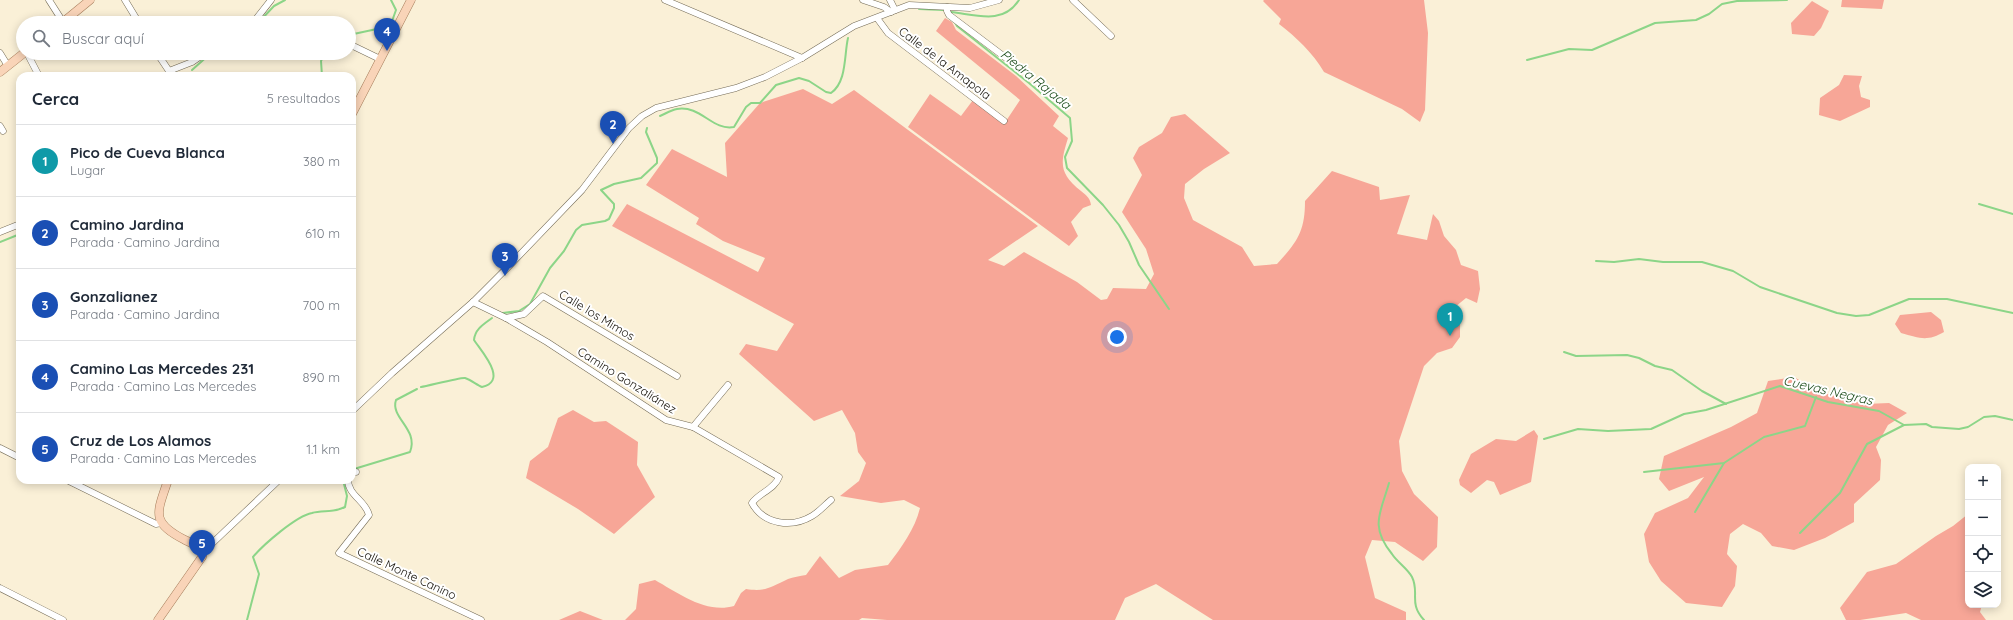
<!DOCTYPE html>
<html lang="es">
<head>
<meta charset="utf-8">
<style>
  :root { --surface:#fff; --page:#f2f2f3; --text:#1f2937; --muted:#747a83; --line:#e0e1e3; --accent:#2c6880 }
  body { margin:0; font-family:Quicksand,sans-serif; background:var(--page); color:var(--text) }
  .controls { position:absolute; right:12px; bottom:12px; display:grid; overflow:hidden; border-radius:8px; box-shadow:0 2px 10px #0003 }
  .controls button { width:36px; height:36px; display:grid; place-items:center; padding:0; border:0; border-bottom:1px solid var(--line); background:var(--surface); color:var(--text); font:20px sans-serif }
  .you { position:absolute; left:1117px; top:337px; width:14px; height:14px; margin:-10px; border:3px solid #fff; border-radius:50%; background:#1a73e8; box-shadow:0 0 0 6px #1a73e833 }
  .badge { display:grid; place-items:center; width:26px; height:26px; border-radius:50%; background:var(--accent); color:#fff; font-size:13px; font-weight:700 }
  .pin { position:absolute; translate:-50% -33px; filter:drop-shadow(0 1px 2px #0008) }
  .pin::after { content:''; position:absolute; top:21px; width:14px; height:12px; background:inherit; clip-path:polygon(0 0,100% 0,50% 100%) }
  .list { margin:0; padding:0; list-style:none }
  h2 { display:flex; justify-content:space-between; align-items:center; height:52px; margin:0; padding:0 16px; font-size:17px }
  h2 small { font-size:13px; font-weight:400; color:var(--muted) }
  .list li { display:grid; grid-template-columns:26px 1fr auto; gap:12px; align-items:center; box-sizing:border-box; height:72px; padding:0 16px; border-top:1px solid var(--line) }
  .list b { display:block; font-size:15px; white-space:nowrap }
  .list p { margin:0; font-size:13px; white-space:nowrap; color:var(--muted) }
  .list em { font-size:13px; font-style:normal; color:var(--muted) }
  .icon { flex:none; width:22px; height:22px; fill:none; stroke:currentColor; stroke-width:2; stroke-linecap:round; stroke-linejoin:round }
  .map { position:relative; flex:none; width:2013px; height:620px; overflow:hidden }
  .search { position:absolute; background:var(--surface); box-shadow:0 2px 10px #0003; left:16px; top:16px; width:340px; height:44px; display:flex; align-items:center; gap:10px; box-sizing:border-box; padding:0 14px; border-radius:22px; color:var(--muted); font-size:15px }
  .panel { position:absolute; background:var(--surface); box-shadow:0 2px 10px #0003; left:16px; top:72px; width:340px; height:412px; border-radius:12px }
  .map>svg:first-child { display:block }
  .green { fill:#f7a697 }
  .lines { fill:none; stroke-linecap:round; stroke-linejoin:round }
  .stream { stroke:#8cd588; stroke-width:2 }
  .minor-casing { stroke:#746b56; stroke-width:7 }
  .major-casing { stroke:#a67d5b; stroke-width:9 }
  .minor { stroke:#fff; stroke-width:6 }
  .major { stroke:#f9d4b8; stroke-width:8 }
  .labels { text-anchor:middle; dominant-baseline:central; stroke-width:4; stroke-linejoin:round; paint-order:stroke }
  .street-label { font-size:12px; fill:#141008; stroke:#fff }
  .water-label { font-size:13px; font-style:italic; fill:#1c4d1b; stroke:#fff }
</style>
</head>
<body>
<div class="map">
<svg width="2013" height="620" viewBox="0 0 2013 620">
  <rect width="100%" height="100%" fill="#faf0d7"/>
  <g class="green">
    <path d="M 1264,0 L 1424,0 L 1428,33 L 1425,110 L 1420,122 L 1402,109 L 1324,72 C 1313,53 1296,37 1279,24 L 1281,19 L 1263,1 Z"/>
    <path d="M 1842,0 L 1884,0 L 1882,9 L 1841,7 Z"/>
    <path d="M 1812,1 L 1829,11 L 1821,28 L 1814,36 L 1792,34 L 1791,23 Z"/>
    <path d="M 945,18 L 952,22 L 956,30 L 1016,76 L 1059,116 L 1053,126 L 1068,138 C 1060,164 1059,173 1081,191 C 1087,196 1090,198 1091,205 L 1083,208 L 1071,222 L 1078,236 L 1069,246 L 908,127 L 930,94 L 961,116 L 973,100 L 1004,124 L 1020,100 L 936,31 Z"/>
    <path d="M 1844,75 L 1862,76 L 1859,86 L 1861,97 L 1870,100 L 1870,107 L 1840,121 L 1819,115 L 1820,98 L 1839,85 Z"/>
    <path d="M 803,89 L 832,104 L 854,90 L 1038,226 L 988,260 L 1004,266 L 1024,252 L 1077,282 L 1101,300 L 1107,299 L 1113,288 L 1146,289 L 1154,274 L 1146,249 L 1122,212 L 1142,175 L 1133,158 L 1139,147 L 1162,133 L 1171,117 L 1185,114 L 1230,153 L 1204,169 L 1185,184 L 1184,198 L 1193,220 L 1242,247 L 1254,266 L 1277,264 C 1297,242 1305,232 1305,201 L 1332,171 L 1379,187 L 1380,200 L 1410,195 L 1397,234 L 1427,240 L 1433,214 L 1439,221 L 1444,236 L 1456,250 L 1461,265 L 1478,271 L 1480,289 L 1477,303 L 1466,298 L 1455,307 L 1460,325 L 1460,337 L 1452,348 L 1437,353 L 1424,366 L 1399,441 L 1402,471 L 1414,494 L 1438,517 L 1437,547 L 1423,561 L 1395,542 L 1372,540 L 1365,557 L 1375,598 L 1406,612 L 1406,620 L 1213,620 L 1156,584 L 1125,598 L 1115,620 L 887,620 L 862,618 L 859,620 L 625,620 L 636,609 L 639,584 L 655,580 C 678,593 706,614 734,606 L 741,593 L 746,589 C 766,592 771,587 788,579 C 793,577 800,576 806,575 L 820,556 L 839,578 L 855,570 L 888,565 C 901,548 915,529 920,508 L 904,500 L 881,503 L 840,496 L 859,481 L 866,463 L 858,452 L 855,433 L 842,410 L 814,421 L 739,354 L 746,344 L 777,351 L 794,324 L 612,226 L 627,204 L 758,272 L 765,258 L 723,241 L 696,224 L 699,218 L 646,185 L 672,149 L 727,177 L 725,143 L 760,103 Z"/>
    <path d="M 1931,312 L 1941,320 L 1944,332 C 1927,342 1919,338 1901,333 L 1895,324 L 1900,315 Z"/>
    <path d="M 1794,377 L 1820,392 L 1865,404 L 1889,403 L 1907,413 L 1888,425 L 1876,447 L 1881,460 L 1880,480 L 1854,504 L 1854,522 L 1825,538 L 1794,550 L 1772,546 L 1761,533 L 1743,524 L 1730,534 L 1727,554 L 1737,566 L 1735,586 L 1722,607 L 1686,603 L 1661,581 L 1649,562 L 1644,534 L 1655,513 L 1688,498 L 1704,477 L 1669,491 L 1659,479 L 1664,456 L 1731,427 L 1757,413 L 1768,381 Z"/>
    <path d="M 573,410 L 594,422 L 606,421 L 638,442 L 637,465 L 655,497 L 614,534 L 578,509 L 526,478 L 530,461 L 548,447 L 558,418 Z"/>
    <path d="M 1534,430 L 1538,436 L 1531,482 L 1500,495 L 1494,482 L 1487,480 L 1471,493 L 1460,485 L 1459,480 L 1471,454 L 1496,439 L 1516,441 Z"/>
    <path d="M 1968,514 L 1968,605 L 1982,605 L 1980,612 L 1986,620 L 1921,620 L 1906,613 L 1860,620 L 1846,620 L 1840,608 L 1867,572 L 1896,564 L 1936,536 L 1953,526 Z"/>
    <path d="M 580,611 L 603,620 L 559,620 Z"/>
  </g>
  <g class="lines">
    <g class="stream">
      <path d="M 919,9 L 943,10"/>
      <path d="M 951,12 C 977,15 1003,25 1019,0"/>
      <path d="M 955,22 L 957,26 L 1029,83 L 1070,118 L 1072,141 L 1065,157 L 1067,168 L 1103,205 L 1119,225 L 1129,242 L 1139,265 L 1169,309"/>
      <path d="M 258,23 L 274,6 L 285,0"/>
      <path d="M 349,35 L 386,27 L 391,24 L 396,10 L 391,0"/>
      <path d="M 1527,60 L 1569,49 L 1592,50 L 1655,23 L 1696,20 L 1709,14 L 1722,4 L 1737,1 L 1787,0"/>
      <path d="M 192,70 L 211,53"/>
      <path d="M 187,76 L 190,73"/>
      <path d="M 322,76 L 321,61 L 325,53"/>
      <path d="M 660,116 C 665,114 671,110 677,109 C 701,105 712,131 734,127 L 746,107 L 751,103 L 760,103 L 776,85 L 799,78 L 809,81 L 826,92 L 831,93 C 847,82 844,55 848,38"/>
      <path d="M 1979,204 L 2013,214"/>
      <path d="M 0,242 L 20,234"/>
      <path d="M 1596,261 L 1614,262 L 1639,259 L 1663,262 L 1702,262 L 1733,271 L 1760,287 L 1837,313 L 1856,316 L 1869,315 L 1909,299 L 1947,299 L 2013,313"/>
      <path d="M 503,313 L 519,311 L 530,304 L 550,268 L 564,251 L 576,230 L 582,225 L 605,221 L 609,219 L 614,208 L 614,204 L 601,190 L 614,184 L 641,178 L 657,163 L 657,158 L 646,132 L 647,128"/>
      <path d="M 1564,352 L 1576,356 L 1627,355 L 1639,358 L 1655,366 L 1672,370 L 1702,391 L 1726,404"/>
      <path d="M 421,387 C 428,386 461,377 465,378 C 471,380 477,385 482,387 C 509,381 481,351 474,340 C 475,329 484,324 492,318"/>
      <path d="M 1544,439 L 1578,429 L 1608,431 L 1651,429 L 1684,414 L 1706,410 L 1780,386 L 1828,402 L 1879,411 L 1904,425 L 1926,424 L 1932,427 L 1959,429 L 1968,427 L 1984,417 L 1995,416 L 2013,420"/>
      <path d="M 354,469 L 410,452 C 419,429 390,418 396,400 L 417,389"/>
      <path d="M 1644,472 L 1724,463 L 1764,437 L 1805,426 L 1816,397"/>
      <path d="M 1389,483 C 1381,512 1369,526 1392,554 C 1397,562 1408,569 1412,577 C 1420,593 1408,603 1424,620"/>
      <path d="M 1695,512 L 1724,463"/>
      <path d="M 1800,533 L 1840,493 L 1867,444 L 1904,425"/>
      <path d="M 247,620 L 259,574 L 253,557 C 263,545 296,516 312,513 C 323,510 334,513 345,507 L 347,496 L 343,480"/>
    </g>
    <defs>
      <g id="minor">
        <path d="M 49,0 L 63,22"/>
        <path d="M 125,0 L 139,23"/>
        <path d="M 665,0 L 802,58"/>
        <path d="M 863,0 L 884,7 L 891,12"/>
        <path d="M 890,0 L 895,10"/>
        <path d="M 1073,0 L 1111,36"/>
        <path d="M 947,7 L 947,11 L 949,15 L 1006,58"/>
        <path d="M 877,18 L 888,33 L 1004,121"/>
        <path d="M 253,23 L 271,0"/>
        <path d="M 349,44 L 380,59"/>
        <path d="M 0,53 L 8,66"/>
        <path d="M 27,53 L 39,76"/>
        <path d="M 157,53 L 169,71"/>
        <path d="M 168,76 L 169,71 L 192,62 L 205,53"/>
        <path d="M 0,126 L 3,131"/>
        <path d="M 0,232 L 20,224"/>
        <path d="M 473,302 L 506,318 L 547,342 L 666,420 L 693,427 L 779,477 C 775,489 759,493 752,503 C 764,525 792,528 812,516 C 819,512 825,505 831,500"/>
        <path d="M 506,318 L 524,314 L 543,296 L 677,376"/>
        <path d="M 352,411 L 392,373 L 473,302 L 510,265 L 582,190 L 629,128 L 642,116 L 656,108 L 736,88 L 765,77 L 802,58 L 854,26 L 909,5 L 970,8 L 999,0"/>
        <path d="M 693,427 L 728,385"/>
        <path d="M 0,448 L 20,458"/>
        <path d="M 352,472 L 356,472"/>
        <path d="M 67,480 L 156,524 L 161,523"/>
        <path d="M 348,480 C 348,495 366,501 369,515 L 339,553 L 481,620"/>
        <path d="M 203,552 L 279,480"/>
        <path d="M 0,588 L 63,620"/>
      </g>
      <g id="major">
        <path d="M 62,23 L 90,0"/>
        <path d="M 0,72 L 24,53"/>
        <path d="M 352,114 L 411,0"/>
        <path d="M 158,620 L 202,557 L 203,552 C 198,546 192,543 185,540 C 150,522 157,513 168,480"/>
      </g>
    </defs>
    <use href="#minor" class="minor-casing"/>
    <use href="#major" class="major-casing"/>
    <use href="#minor" class="minor"/>
    <use href="#major" class="major"/>
  </g>
  <g class="labels">
    <g class="street-label">
      <text transform="translate(945 63) rotate(37)">Calle de la Amapola</text>
      <text transform="translate(597 315) rotate(31)">Calle los Mimos</text>
      <text transform="translate(627 380) rotate(32)">Camino Gonzaliánez</text>
      <text transform="translate(407 573) rotate(25)">Calle Monte Canino</text>
    </g>
    <g class="water-label">
      <text transform="translate(1036 79) rotate(39)">Piedra Rajada</text>
      <text transform="translate(1828 390) rotate(13)">Cuevas Negras</text>
    </g>
  </g>
</svg>
<div class="controls">
<button>+</button>
<button>−</button>
<button><svg class="icon" aria-label="locate" viewBox="0 0 24 24"><circle cx="12" cy="12" r="6"/><path d="M12 2v4M12 18v4M2 12h4M18 12h4"/></svg></button>
<button><svg class="icon" aria-label="layers" viewBox="0 0 24 24"><path d="M12 4l9 5-9 5-9-5zM3 14l9 5 9-5"/></svg></button>
</div>
<div class="you"></div>
<div class="pin badge" style="left:1450px;top:336px;background:#0f9aa8">1</div>
<div class="pin badge" style="left:613px;top:144px;background:#1a4fb4">2</div>
<div class="pin badge" style="left:505px;top:276px;background:#1a4fb4">3</div>
<div class="pin badge" style="left:387px;top:51px;background:#1a4fb4">4</div>
<div class="pin badge" style="left:202px;top:563px;background:#1a4fb4">5</div>
<div class="search"><svg class="icon" aria-label="search" viewBox="0 0 24 24"><circle cx="10" cy="10" r="6"/><path d="M15 15l6 6"/></svg>Buscar aquí</div>
<section class="panel">
<h2>Cerca<small>5 resultados</small></h2>
<ul class="list">
<li><span class="badge" style="background:#0f9aa8">1</span><div><b>Pico de Cueva Blanca</b><p>Lugar</p></div><em>380 m</em></li>
<li><span class="badge" style="background:#1a4fb4">2</span><div><b>Camino Jardina</b><p>Parada · Camino Jardina</p></div><em>610 m</em></li>
<li><span class="badge" style="background:#1a4fb4">3</span><div><b>Gonzalianez</b><p>Parada · Camino Jardina</p></div><em>700 m</em></li>
<li><span class="badge" style="background:#1a4fb4">4</span><div><b>Camino Las Mercedes 231</b><p>Parada · Camino Las Mercedes</p></div><em>890 m</em></li>
<li><span class="badge" style="background:#1a4fb4">5</span><div><b>Cruz de Los Alamos</b><p>Parada · Camino Las Mercedes</p></div><em>1.1 km</em></li>
</ul>
</section>
</div>
</body>
</html>
